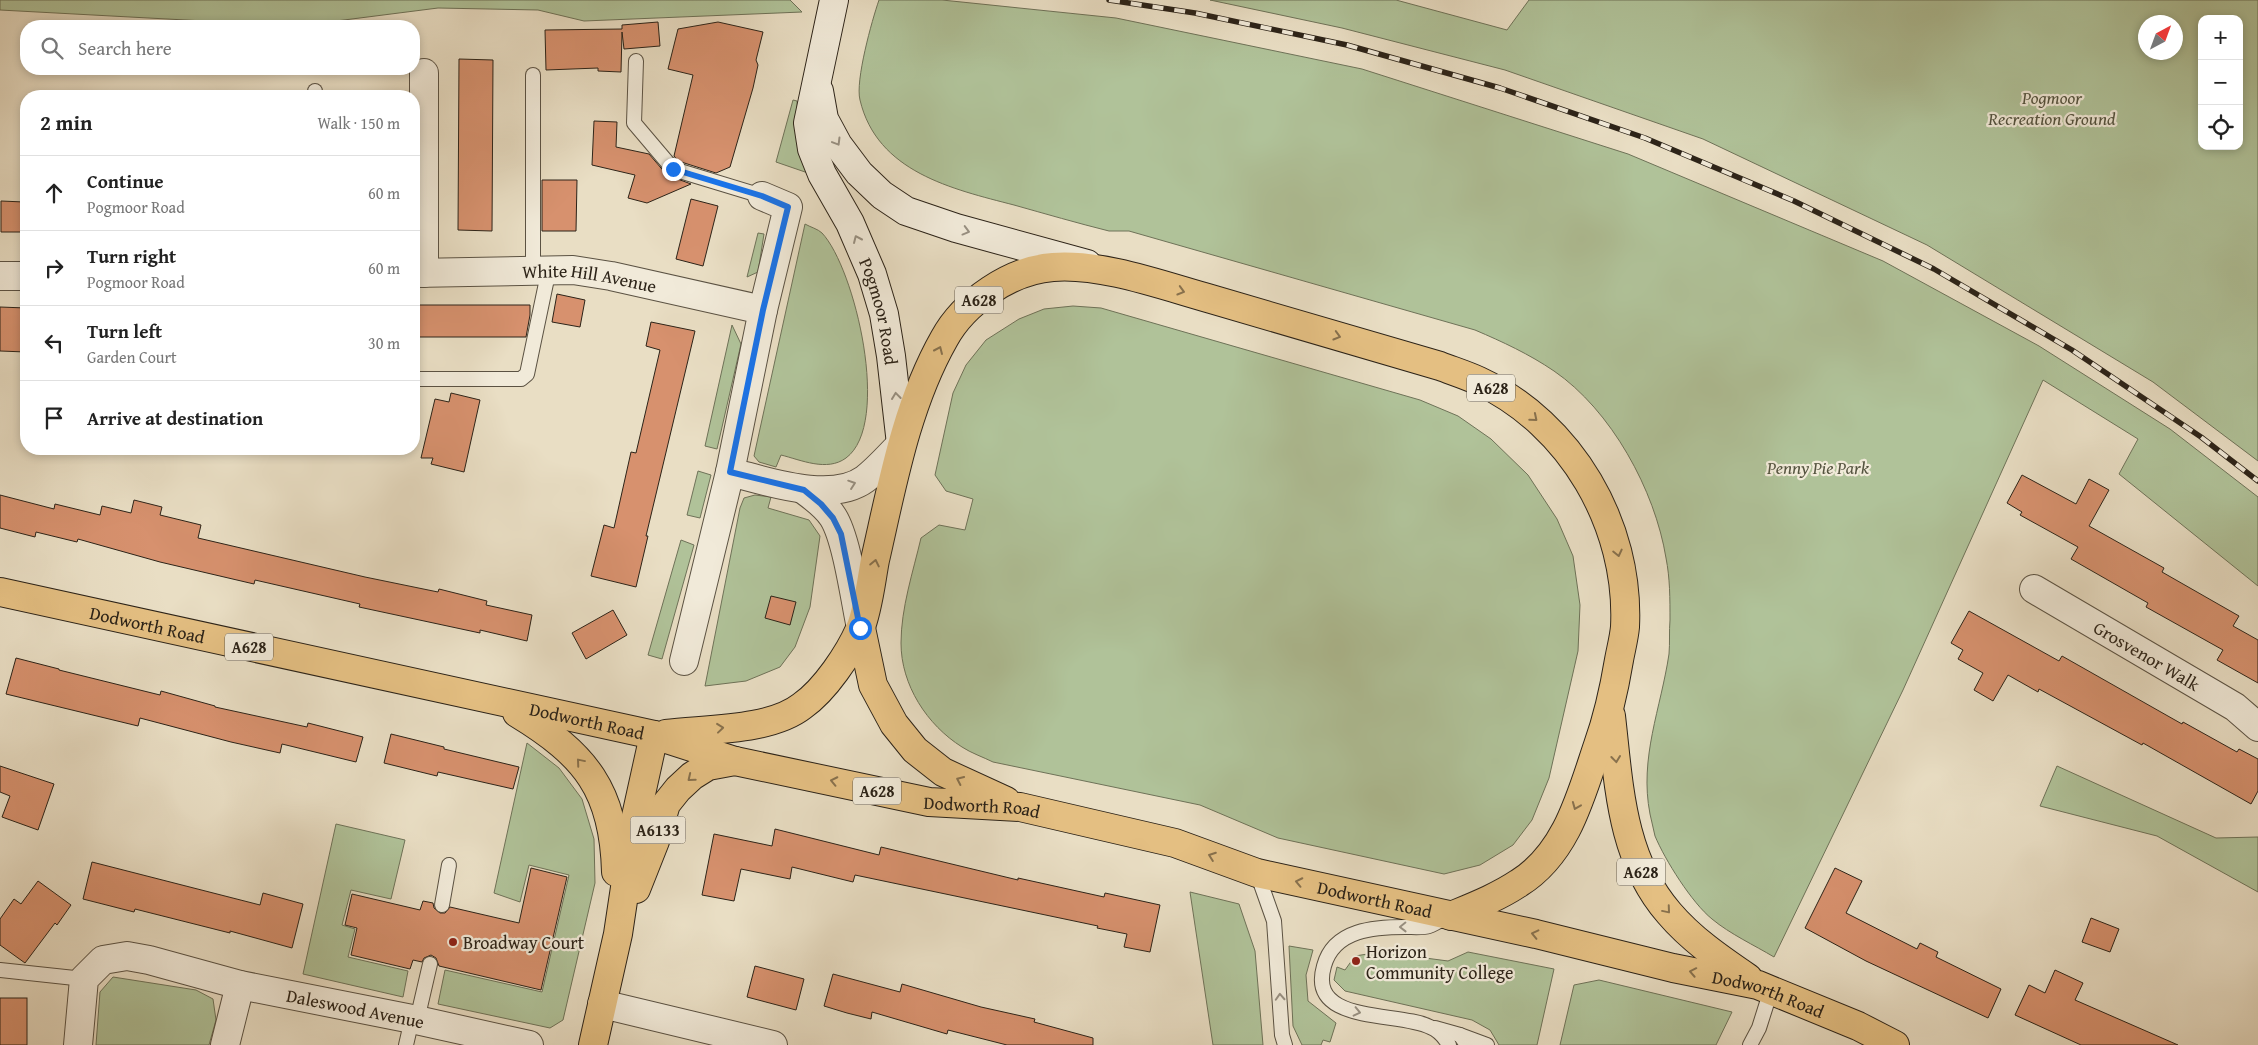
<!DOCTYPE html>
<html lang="en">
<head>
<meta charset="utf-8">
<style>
  :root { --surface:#fff; --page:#f2f2f2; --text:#222; --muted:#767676; --line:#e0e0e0 }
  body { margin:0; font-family:"Gentium Book Plus",serif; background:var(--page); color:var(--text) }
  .controls { position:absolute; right:15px; top:15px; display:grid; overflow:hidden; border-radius:10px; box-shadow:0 2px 8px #0003 }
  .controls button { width:45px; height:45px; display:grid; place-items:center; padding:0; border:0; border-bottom:1px solid var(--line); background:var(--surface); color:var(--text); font:25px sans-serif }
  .compass { position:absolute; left:2138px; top:15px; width:45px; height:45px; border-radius:50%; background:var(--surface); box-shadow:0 2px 8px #0003; rotate:41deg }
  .stop { position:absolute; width:15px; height:15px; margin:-11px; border:4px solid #1a73e8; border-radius:50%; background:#fff }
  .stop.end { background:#1a73e8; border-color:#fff; box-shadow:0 1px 5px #0008 }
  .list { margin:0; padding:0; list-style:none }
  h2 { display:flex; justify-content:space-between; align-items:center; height:65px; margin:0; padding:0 20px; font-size:21px }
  h2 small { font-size:16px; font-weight:400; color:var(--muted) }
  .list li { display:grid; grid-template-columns:32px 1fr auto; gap:15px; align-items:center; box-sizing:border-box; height:75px; padding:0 20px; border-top:1px solid var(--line) }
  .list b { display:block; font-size:19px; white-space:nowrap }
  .list p { margin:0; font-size:16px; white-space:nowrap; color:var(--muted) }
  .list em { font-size:16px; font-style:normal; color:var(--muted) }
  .icon { flex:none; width:28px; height:28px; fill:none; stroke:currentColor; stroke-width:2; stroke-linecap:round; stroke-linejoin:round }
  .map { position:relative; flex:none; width:2258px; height:1045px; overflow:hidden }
  .search { position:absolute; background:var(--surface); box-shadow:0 2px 8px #0003; left:20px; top:20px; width:400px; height:55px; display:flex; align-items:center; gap:12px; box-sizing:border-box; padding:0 18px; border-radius:20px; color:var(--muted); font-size:19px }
  .panel { position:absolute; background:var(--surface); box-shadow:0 2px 8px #0003; left:20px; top:90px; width:400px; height:365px; border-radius:20px }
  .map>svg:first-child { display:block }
  .green { fill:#b0c299; stroke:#6e7258; fill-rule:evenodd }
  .building { fill:#d7916e; stroke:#2c2318 }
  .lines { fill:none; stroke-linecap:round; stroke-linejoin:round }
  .lane-casing { stroke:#5b5243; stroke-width:16 }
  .street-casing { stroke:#5b5243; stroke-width:30 }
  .secondary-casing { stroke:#2c2318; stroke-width:30 }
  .highway-casing { stroke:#2c2318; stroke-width:30 }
  .lane { stroke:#f1ead9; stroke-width:14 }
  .street { stroke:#f1ead9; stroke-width:28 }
  .secondary { stroke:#f1ead9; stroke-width:28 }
  .highway { stroke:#e4bf82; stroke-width:28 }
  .rail-casing { stroke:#2c2318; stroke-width:5.5 }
  .rail { stroke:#f1ead9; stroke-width:4; stroke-dasharray:11; stroke-linecap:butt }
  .oneway { stroke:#989082 }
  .oneway2 { stroke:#88714d }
  .route { stroke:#1a73e8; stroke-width:6 }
  .poi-dot { fill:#8f2418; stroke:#f1ead9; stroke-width:2 }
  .labels { text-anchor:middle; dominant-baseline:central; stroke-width:4.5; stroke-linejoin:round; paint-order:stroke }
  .shield { fill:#f1ead9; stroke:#675f52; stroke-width:1 }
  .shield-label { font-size:16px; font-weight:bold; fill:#2c2318 }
  .park-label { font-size:18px; font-style:italic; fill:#54533f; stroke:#f1ead9 }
  .street-label { font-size:18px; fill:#2c2318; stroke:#f1ead9 }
  .poi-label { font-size:18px; fill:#2c2318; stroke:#f1ead9; text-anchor:start }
</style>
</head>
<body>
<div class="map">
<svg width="2258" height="1045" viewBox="0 0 2258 1045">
  <rect width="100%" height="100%" fill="#e9dec4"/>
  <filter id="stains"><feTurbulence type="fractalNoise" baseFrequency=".004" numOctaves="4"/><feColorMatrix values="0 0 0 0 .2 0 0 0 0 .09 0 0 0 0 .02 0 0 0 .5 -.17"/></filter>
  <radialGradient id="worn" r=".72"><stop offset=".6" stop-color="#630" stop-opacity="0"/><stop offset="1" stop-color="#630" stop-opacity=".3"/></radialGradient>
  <g class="green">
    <path d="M 0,0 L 790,0 L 802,12 L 584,21 L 538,10 L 438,8 L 297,26 L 0,10 Z"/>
    <path d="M 879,0 L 942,0 L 1116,18 L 1362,69 L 1628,154 L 1883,261 L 2039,346 L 2170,429 L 2258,497 L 2258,586 L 2119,474 L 2138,439 L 2043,380 L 1903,690 L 1774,957 C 1754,945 1730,934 1712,919 C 1692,903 1665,860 1655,836 C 1653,829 1652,821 1650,814 C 1639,758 1661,708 1669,654 C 1670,643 1669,631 1670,620 C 1670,599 1670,578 1666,558 C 1655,490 1611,410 1554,371 C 1529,354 1503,342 1475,330 L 1129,231 L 1109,231 C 1077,223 1046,214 1014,205 C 952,189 877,172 860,100 C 855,81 872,20 879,0 Z"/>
    <path d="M 1210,0 L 1396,0 L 1507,30 L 1529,0 L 2258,0 L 2258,461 L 2153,382 L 1927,245 L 1703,139 L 1505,70 L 1342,28 ZM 2202,19 L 2239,19 L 2239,146 L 2202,146 ZM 2146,22 L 2176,22 L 2176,52 L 2146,52 Z"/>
    <path d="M 793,100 L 797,101 L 799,141 L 808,173 L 776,162 Z"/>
    <path d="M 805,224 C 810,227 818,229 822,233 C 855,268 892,424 846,458 C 827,472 801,460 781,455 L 776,467 L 759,462 L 754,456 Z"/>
    <path d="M 758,233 L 764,234 L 758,272 L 747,277 Z"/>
    <path d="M 1073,306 L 1101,308 L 1420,400 L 1458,416 L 1491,439 L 1528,475 L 1557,519 L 1573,556 L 1580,605 L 1578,651 L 1549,778 L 1532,820 L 1513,845 L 1480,865 L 1444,874 L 1278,838 L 1200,805 L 993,762 C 983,757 971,753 962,747 C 927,725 901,685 901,643 C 901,608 913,572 921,538 L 939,525 L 965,530 L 973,499 L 946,491 L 935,475 L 953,393 L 966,365 L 986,340 L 1019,319 L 1044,309 Z"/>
    <path d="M 732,325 L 741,344 L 717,449 L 705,446 Z"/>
    <path d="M 698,471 L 711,475 L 700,518 L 687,515 Z"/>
    <path d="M 755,495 L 771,497 L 768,508 L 809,520 L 820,536 L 810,607 L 795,647 L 780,667 L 746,681 L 705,686 L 740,508 L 744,498 Z"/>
    <path d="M 681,540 L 694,545 L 662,659 L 648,655 Z"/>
    <path d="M 527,743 L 559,768 L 582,799 L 594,839 L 595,883 L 563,1020 L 550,1028 L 438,1004 L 445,970 L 542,992 L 569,875 L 529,865 L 520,902 L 494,893 Z"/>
    <path d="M 2057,766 L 2216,838 L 2258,837 L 2258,892 L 2157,836 L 2040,806 Z"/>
    <path d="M 336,824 L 405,840 L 391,899 L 351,890 L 342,925 L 355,929 L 348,957 L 408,971 L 403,997 L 303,974 Z"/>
    <path d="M 1190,892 L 1239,904 L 1255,951 L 1263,1045 L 1213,1045 Z"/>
    <path d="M 1289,946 L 1313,950 L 1306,975 L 1308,1001 L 1336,1023 L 1330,1042 L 1323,1040 L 1321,1045 L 1302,1045 L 1293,1026 Z"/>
    <path d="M 1380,952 L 1448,961 L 1468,952 L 1554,969 L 1537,1045 L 1499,1045 L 1490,1030 L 1472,1020 L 1345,991 L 1334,980 L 1337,967 L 1345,970 L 1355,956 Z"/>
    <path d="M 113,977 L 196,990 L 213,999 L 216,1020 L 209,1045 L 96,1045 L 100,992 Z"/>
    <path d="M 1599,980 L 1732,1012 L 1716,1045 L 1560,1045 L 1574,985 Z"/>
  </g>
  <g class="building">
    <path d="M 658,22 L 660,46 L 624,49 L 622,32 L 621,72 L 598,71 L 598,68 L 546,70 L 545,30 L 622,29 L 622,25 Z"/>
    <path d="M 718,22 L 763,32 L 756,60 L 758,65 L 753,88 L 730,167 L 716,173 L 678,161 L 674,156 L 693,75 L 668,69 L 678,29 Z"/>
    <path d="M 459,59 L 493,60 L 492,231 L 458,230 Z"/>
    <path d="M 594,121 L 617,122 L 616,147 L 649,154 L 667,175 L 691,184 L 647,203 L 628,198 L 635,175 L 592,165 Z"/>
    <path d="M 542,180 L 577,180 L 576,231 L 542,231 Z"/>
    <path d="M 691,199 L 718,206 L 703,266 L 676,259 Z"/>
    <path d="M 1,201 L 24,202 L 23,232 L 1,232 Z"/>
    <path d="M 557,294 L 585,300 L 580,327 L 552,322 Z"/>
    <path d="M 414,305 L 530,305 L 530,315 L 526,337 L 414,337 Z"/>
    <path d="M 0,307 L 26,308 L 26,352 L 0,351 Z"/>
    <path d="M 651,322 L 695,331 L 646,536 L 648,536 L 636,587 L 591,576 L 604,525 L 614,528 L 631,452 L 636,453 L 660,350 L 646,346 Z"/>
    <path d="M 451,393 L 480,400 L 464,472 L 431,464 L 433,458 L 421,458 L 435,399 L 449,402 Z"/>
    <path d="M 2022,475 L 2076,504 L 2089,479 L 2109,490 L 2089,526 L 2164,568 L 2162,572 L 2239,616 L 2233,626 L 2258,640 L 2258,683 L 2217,660 L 2223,650 L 2146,607 L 2148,603 L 2071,559 L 2078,547 L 2020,515 L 2022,512 L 2007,503 Z"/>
    <path d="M 0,495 L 54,509 L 55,504 L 100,515 L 102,506 L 131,513 L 134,500 L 162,507 L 160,515 L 201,525 L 198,538 L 365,577 L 438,592 L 439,589 L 487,601 L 486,605 L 532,615 L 527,641 L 480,630 L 480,633 L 359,607 L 360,604 L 255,580 L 254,584 L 160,562 L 78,539 L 77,542 L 36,532 L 35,537 L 0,528 Z"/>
    <path d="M 771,596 L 796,602 L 790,625 L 765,618 Z"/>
    <path d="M 613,610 L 627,635 L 586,659 L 572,633 Z"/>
    <path d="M 1969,611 L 2059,661 L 2062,656 L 2182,724 L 2183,722 L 2237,752 L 2239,749 L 2258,759 L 2258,791 L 2251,804 L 2143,743 L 2142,745 L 2039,689 L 2038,692 L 2008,675 L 1993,701 L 1974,690 L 1983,673 L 1958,659 L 1963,650 L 1951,643 Z"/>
    <path d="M 16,658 L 59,669 L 59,670 L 160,695 L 161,691 L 215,706 L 215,707 L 307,727 L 308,723 L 363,737 L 356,762 L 282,744 L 280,753 L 231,742 L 140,718 L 138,726 L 6,694 Z"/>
    <path d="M 391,734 L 444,747 L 444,749 L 519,767 L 513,789 L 438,772 L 437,776 L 384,763 Z"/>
    <path d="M 0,766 L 54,784 L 38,830 L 2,817 L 10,796 L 0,792 Z"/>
    <path d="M 775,829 L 879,855 L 881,847 L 1018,880 L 1018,878 L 1104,897 L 1105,893 L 1160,905 L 1150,952 L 1124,947 L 1127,934 L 1097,928 L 1098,926 L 855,875 L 853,882 L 792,867 L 790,879 L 741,869 L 734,901 L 702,895 L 714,834 L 772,846 Z"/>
    <path d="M 92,862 L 260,905 L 263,893 L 303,904 L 292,948 L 230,931 L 230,933 L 135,909 L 134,912 L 83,899 Z"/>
    <path d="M 531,868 L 567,877 L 541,990 L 439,966 L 436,958 L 431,955 L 424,958 L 422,962 L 413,960 L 410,969 L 351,955 L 357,928 L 345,925 L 352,894 L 420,910 L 423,901 L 433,903 L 434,908 L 440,913 L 445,913 L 450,907 L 519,923 Z"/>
    <path d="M 1835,868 L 1862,881 L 1846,913 L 1917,949 L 1920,943 L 1938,952 L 1936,957 L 2001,989 L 1988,1018 L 1866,961 L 1805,928 Z"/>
    <path d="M 38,881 L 71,905 L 57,925 L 55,923 L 25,963 L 0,945 L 0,919 L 14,899 L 21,904 Z"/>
    <path d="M 2091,918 L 2119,929 L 2110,952 L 2082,942 Z"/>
    <path d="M 755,966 L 804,979 L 796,1010 L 747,997 Z"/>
    <path d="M 2055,970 L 2083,983 L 2075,1000 L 2178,1045 L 2081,1045 L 2015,1015 L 2029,985 L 2045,993 Z"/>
    <path d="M 833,974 L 900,992 L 902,984 L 981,1007 L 1035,1019 L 1034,1022 L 1093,1038 L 1093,1045 L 1007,1045 L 948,1030 L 947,1034 L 872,1012 L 871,1019 L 847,1013 L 824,1006 Z"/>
    <rect x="0" y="998" width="27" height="47"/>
  </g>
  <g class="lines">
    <defs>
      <g id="lane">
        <path d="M 636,61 L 634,123 L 673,169 L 762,196"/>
        <path d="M 533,75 L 533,270"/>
        <path d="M 315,91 L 315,96"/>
        <path d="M 414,379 L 521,379 L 527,374 L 549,269"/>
        <path d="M 1257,873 L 1274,921 L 1282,1035 L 1285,1045"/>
        <path d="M 442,905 L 449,865"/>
        <path d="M 1446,917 C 1441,920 1435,924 1429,926 C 1423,928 1413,927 1406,927 C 1375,927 1334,929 1324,966 C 1307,1025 1399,1011 1430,1027 C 1438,1030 1445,1038 1449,1045"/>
        <path d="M 0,970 L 84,979"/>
        <path d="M 417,1020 L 430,964"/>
        <path d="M 1435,1028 L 1460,1035 L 1467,1045"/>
        <path d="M 1460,1035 L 1487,1045"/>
        <path d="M 406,1045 L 412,1019"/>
        <path d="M 1750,1045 L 1759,1028 L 1771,990"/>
      </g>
      <g id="street">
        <path d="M 424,73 L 424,273"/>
        <path id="s1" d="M 414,273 L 573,270 L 611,276 L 763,310"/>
        <path d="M 0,276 L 26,276"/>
        <path d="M 730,472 C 767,481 831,504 865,479 C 878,469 890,455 901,444"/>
        <path d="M 804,490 C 815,498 826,506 833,517 C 847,539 855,600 861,628"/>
        <path id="s2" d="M 2034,589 L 2235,707 L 2258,727"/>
        <path d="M 684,661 L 730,472 L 763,310 L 788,207 L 762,196"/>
        <path d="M 602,1004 L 773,1045"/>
        <path id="s3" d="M 78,1045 L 84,979 L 103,960 L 127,956 L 149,960 L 240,985 L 412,1019 L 529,1045"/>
        <path d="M 225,1045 L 240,985"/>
      </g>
      <g id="secondary">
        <path id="s4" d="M 834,0 L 808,123 L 812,149 L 822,174 L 850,223 L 872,274 L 884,314 L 891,356 L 901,444"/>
        <path d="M 819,91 L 824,119 L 838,145 L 859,173 L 882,195 L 906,211 L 956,228 L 1087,264"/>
      </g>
      <g id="highway">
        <path id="s5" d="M 0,592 L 654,735 L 735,761 L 929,802 L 1020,807 L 1175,843 L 1257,873 L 1536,934 L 1673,968 L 1758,985 L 1858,1026 L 1895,1045"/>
        <path d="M 861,628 L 873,685 L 894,724 L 915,750 L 943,772 L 1006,801"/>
        <path d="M 517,713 C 586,755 614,790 616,872"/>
        <path d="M 1611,716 C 1619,785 1621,858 1669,913 C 1691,939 1720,959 1748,978"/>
        <path d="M 666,734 C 706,729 770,731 802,706 C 825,690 849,654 860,629 C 868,610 871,581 875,560 C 892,486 906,406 944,339 C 964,302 1011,270 1053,267 C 1102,263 1164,286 1211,299 C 1287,321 1363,344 1440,366 C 1453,371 1466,375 1479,381 C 1571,424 1630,525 1625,627 C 1624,638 1621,649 1619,660 C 1614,690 1608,717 1598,745 C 1581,795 1567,853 1519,883 C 1498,897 1475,906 1451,916"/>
        <path d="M 636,889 L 655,841 L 666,804 L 678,789 L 692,776 L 708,766 L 735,761"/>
        <path d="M 593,1045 L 618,934 L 635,821 L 654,735"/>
      </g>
    </defs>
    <use href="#lane" class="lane-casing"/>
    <use href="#street" class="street-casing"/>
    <use href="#secondary" class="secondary-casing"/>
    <use href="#highway" class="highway-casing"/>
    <use href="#lane" class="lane"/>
    <use href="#street" class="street"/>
    <use href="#secondary" class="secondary"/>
    <use href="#highway" class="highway"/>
    <defs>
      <path id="rail" d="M 1109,0 L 1195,13 L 1347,45 L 1500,88 L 1645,138 L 1794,201 L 1934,269 L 2072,350 L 2201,437 L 2258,481"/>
    </defs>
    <use href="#rail" class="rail-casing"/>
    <use href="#rail" class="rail"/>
  </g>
  <defs><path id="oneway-chevron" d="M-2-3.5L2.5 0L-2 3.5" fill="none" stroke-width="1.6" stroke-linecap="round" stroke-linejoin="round" transform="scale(1.25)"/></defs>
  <g class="oneway">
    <use href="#oneway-chevron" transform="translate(837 142) rotate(59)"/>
    <use href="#oneway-chevron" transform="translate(966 231) rotate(15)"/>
    <use href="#oneway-chevron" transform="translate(857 239) rotate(-114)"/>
    <use href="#oneway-chevron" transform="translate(896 396) rotate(-97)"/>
    <use href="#oneway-chevron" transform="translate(852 484) rotate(-19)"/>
    <use href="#oneway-chevron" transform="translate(1403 927) rotate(179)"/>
    <use href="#oneway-chevron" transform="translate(1280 997) rotate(-93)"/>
    <use href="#oneway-chevron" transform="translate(1357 1012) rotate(13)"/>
  </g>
  <g class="oneway2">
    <use href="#oneway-chevron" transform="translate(1181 291) rotate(16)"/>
    <use href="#oneway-chevron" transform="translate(1337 336) rotate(16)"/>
    <use href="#oneway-chevron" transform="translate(939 350) rotate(-66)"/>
    <use href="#oneway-chevron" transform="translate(1534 418) rotate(40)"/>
    <use href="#oneway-chevron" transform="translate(1618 553) rotate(77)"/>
    <use href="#oneway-chevron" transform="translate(875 563) rotate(-78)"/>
    <use href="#oneway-chevron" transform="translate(720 728) rotate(-6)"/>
    <use href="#oneway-chevron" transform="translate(1616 759) rotate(83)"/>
    <use href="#oneway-chevron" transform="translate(580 762) rotate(-130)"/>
    <use href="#oneway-chevron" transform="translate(691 778) rotate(141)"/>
    <use href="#oneway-chevron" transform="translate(960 780) rotate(-155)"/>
    <use href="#oneway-chevron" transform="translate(834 781) rotate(-168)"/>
    <use href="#oneway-chevron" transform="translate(1576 806) rotate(112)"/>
    <use href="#oneway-chevron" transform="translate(1212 856) rotate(-160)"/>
    <use href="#oneway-chevron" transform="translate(1299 882) rotate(-168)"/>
    <use href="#oneway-chevron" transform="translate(1667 910) rotate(50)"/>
    <use href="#oneway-chevron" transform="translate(1535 934) rotate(-167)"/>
    <use href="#oneway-chevron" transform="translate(1693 972) rotate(-169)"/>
  </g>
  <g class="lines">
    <path class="route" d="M 673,169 L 762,196 L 788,207 L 763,310 L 730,472 L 804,490 L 821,504 L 833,518 L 841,534 L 860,628"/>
  </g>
  <g class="poi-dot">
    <circle cx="453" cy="942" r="5"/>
    <circle cx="1356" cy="961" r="5"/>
  </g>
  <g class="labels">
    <g class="shield">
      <rect x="955" y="286.5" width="48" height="27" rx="4"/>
      <rect x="1467" y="374.5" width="48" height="27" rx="4"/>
      <rect x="225" y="633.5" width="48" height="27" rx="4"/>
      <rect x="853" y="777.5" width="48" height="27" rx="4"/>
      <rect x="630.5" y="816.5" width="55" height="27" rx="4"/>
      <rect x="1617" y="858.5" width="48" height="27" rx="4"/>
    </g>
    <g class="shield-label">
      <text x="979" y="300">A628</text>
      <text x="1491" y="388">A628</text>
      <text x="249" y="647">A628</text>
      <text x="877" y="791">A628</text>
      <text x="658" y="830">A6133</text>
      <text x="1641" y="872">A628</text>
    </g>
    <g class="park-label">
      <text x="2052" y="97">Pogmoor<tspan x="2052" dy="21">Recreation Ground</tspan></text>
      <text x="1818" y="467">Penny Pie Park</text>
    </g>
    <g class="street-label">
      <text stroke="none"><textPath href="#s1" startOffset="176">White Hill Avenue</textPath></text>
      <text stroke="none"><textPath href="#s4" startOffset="329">Pogmoor Road</textPath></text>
      <text stroke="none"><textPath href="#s5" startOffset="151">Dodworth Road</textPath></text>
      <text stroke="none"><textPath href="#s2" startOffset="131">Grosvenor Walk</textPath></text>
      <text stroke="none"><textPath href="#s5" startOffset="601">Dodworth Road</textPath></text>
      <text stroke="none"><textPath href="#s5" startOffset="1006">Dodworth Road</textPath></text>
      <text stroke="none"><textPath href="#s5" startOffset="1411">Dodworth Road</textPath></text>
      <text stroke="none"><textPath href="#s5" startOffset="1816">Dodworth Road</textPath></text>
      <text stroke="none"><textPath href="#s3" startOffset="352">Daleswood Avenue</textPath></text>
    </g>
    <g class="poi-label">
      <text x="463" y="942">Broadway Court</text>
      <text x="1366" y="951">Horizon<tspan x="1366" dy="21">Community College</tspan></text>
    </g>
  </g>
  <rect width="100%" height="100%" filter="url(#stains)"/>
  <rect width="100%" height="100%" fill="url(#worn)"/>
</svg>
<div class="controls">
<button>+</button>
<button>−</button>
<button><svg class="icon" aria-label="locate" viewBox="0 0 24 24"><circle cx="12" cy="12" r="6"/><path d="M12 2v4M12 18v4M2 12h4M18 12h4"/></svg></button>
</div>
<svg class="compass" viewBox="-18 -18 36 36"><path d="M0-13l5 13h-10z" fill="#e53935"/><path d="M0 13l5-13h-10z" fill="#767676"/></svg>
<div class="stop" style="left:860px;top:628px"></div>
<div class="stop end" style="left:673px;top:169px"></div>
<div class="search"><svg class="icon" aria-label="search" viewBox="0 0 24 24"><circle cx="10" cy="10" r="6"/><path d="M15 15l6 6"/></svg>Search here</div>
<section class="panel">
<h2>2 min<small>Walk · 150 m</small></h2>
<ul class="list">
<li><svg class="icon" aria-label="ahead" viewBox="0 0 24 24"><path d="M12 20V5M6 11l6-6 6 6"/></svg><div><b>Continue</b><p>Pogmoor Road</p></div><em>60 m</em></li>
<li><svg class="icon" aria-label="right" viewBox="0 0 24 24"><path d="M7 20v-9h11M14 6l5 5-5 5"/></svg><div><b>Turn right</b><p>Pogmoor Road</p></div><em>60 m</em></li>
<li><svg class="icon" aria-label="left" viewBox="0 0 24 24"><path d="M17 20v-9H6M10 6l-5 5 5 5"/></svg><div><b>Turn left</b><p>Garden Court</p></div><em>30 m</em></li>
<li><svg class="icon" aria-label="arrive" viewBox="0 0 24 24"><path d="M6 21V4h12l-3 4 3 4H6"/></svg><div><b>Arrive at destination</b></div></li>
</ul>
</section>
</div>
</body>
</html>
